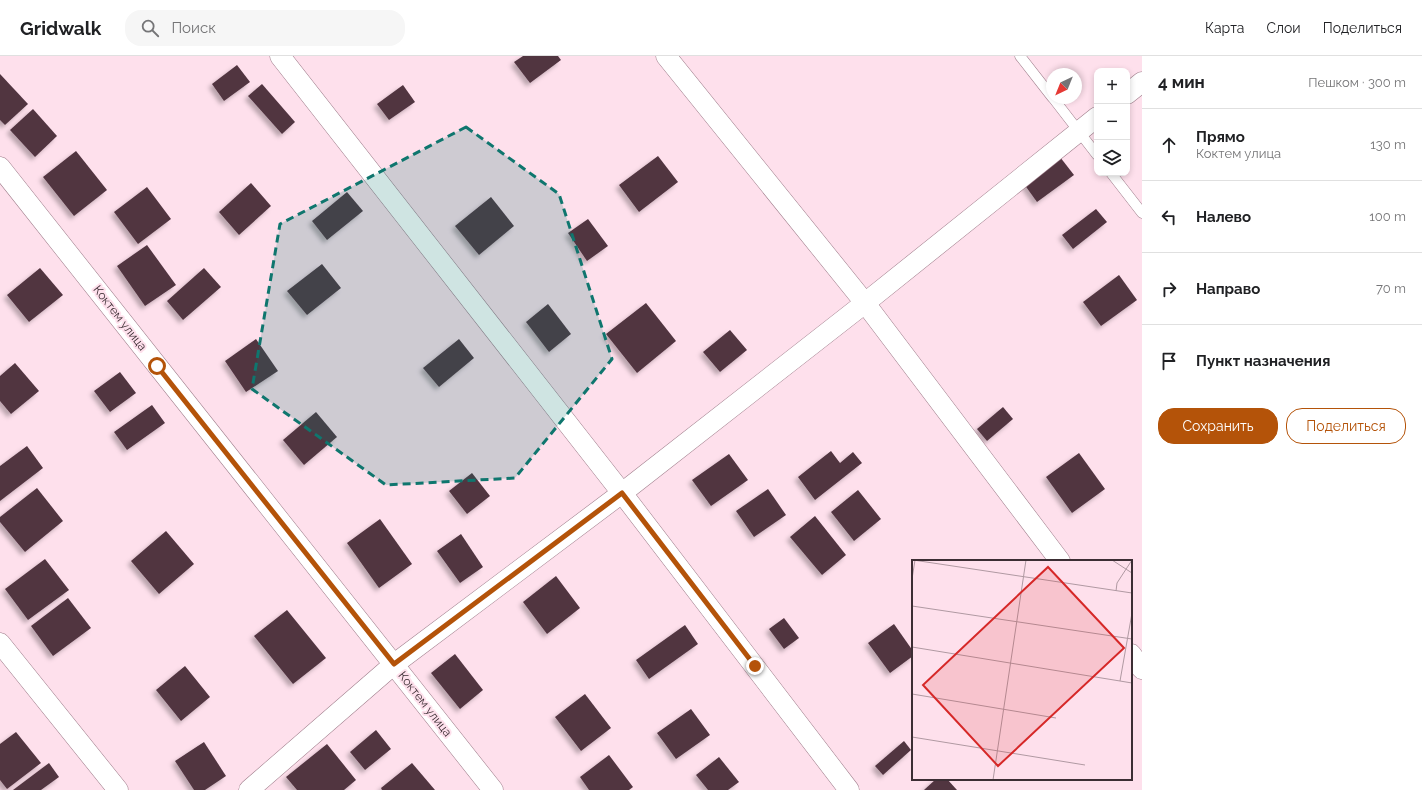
<!DOCTYPE html>
<html lang="ru">
<head>
<meta charset="utf-8">
<style>
  :root { --surface:#fff; --page:#f6f6f6; --text:#202124; --muted:#757577; --line:#e0e0e0; --accent:#b45309 }
  body { margin:0; font-family:Raleway,sans-serif; background:var(--page); color:var(--text) }
  .controls { position:absolute; right:12px; top:12px; display:grid; overflow:hidden; border-radius:8px; box-shadow:0 2px 6px #0003 }
  .controls button { width:36px; height:36px; display:grid; place-items:center; padding:0; border:0; border-bottom:1px solid var(--line); background:var(--surface); color:var(--text); font:20px sans-serif }
  .compass { position:absolute; left:1046px; top:12px; width:36px; height:36px; border-radius:50%; background:var(--surface); box-shadow:0 2px 6px #0003; rotate:223deg }
  .stop { position:absolute; width:12px; height:12px; margin:-9px; border:3px solid #b45309; border-radius:50%; background:#fff }
  .stop.end { background:#b45309; border-color:#fff; box-shadow:0 1px 4px #0008 }
  .list { margin:0; padding:0; list-style:none }
  h2 { display:flex; justify-content:space-between; align-items:center; height:52px; margin:0; padding:0 16px; font-size:17px }
  h2 small { font-size:13px; font-weight:400; color:var(--muted) }
  .list li { display:grid; grid-template-columns:26px 1fr auto; gap:12px; align-items:center; box-sizing:border-box; height:72px; padding:0 16px; border-top:1px solid var(--line) }
  .list b { display:block; font-size:15px; white-space:nowrap }
  .list p { margin:0; font-size:13px; white-space:nowrap; color:var(--muted) }
  .list em { font-size:13px; font-style:normal; color:var(--muted) }
  .actions { display:flex; gap:8px; padding:12px 16px }
  .actions a { flex:1; padding:9px 0; border:1px solid var(--accent); border-radius:16px; text-align:center; font-size:14px; color:var(--accent) }
  .actions .main { background:var(--accent); color:#fff }
  .icon { flex:none; width:22px; height:22px; fill:none; stroke:currentColor; stroke-width:2; stroke-linecap:round; stroke-linejoin:round }
  .map { position:relative; flex:none; width:1142px; height:734px; overflow:hidden }
  header { display:flex; align-items:center; gap:24px; box-sizing:border-box; height:56px; padding:0 20px; background:var(--surface); border-bottom:1px solid var(--line) }
  header strong { font-size:19px }
  nav { display:flex; gap:22px; margin-inline-start:auto; font-size:14px }
  .search { width:280px; height:36px; background:var(--page); display:flex; align-items:center; gap:10px; box-sizing:border-box; padding:0 14px; border-radius:16px; color:var(--muted); font-size:15px }
  main { display:flex }
  aside { flex:1; background:var(--surface) }
  .map>svg:first-child { display:block }
  .building { fill:#513440; filter:url(#shadow) }
  .lines { fill:none; stroke-linecap:round; stroke-linejoin:round }
  .lane-casing { stroke:#9e7c8a; stroke-width:11 }
  .street-casing { stroke:#9e7c8a; stroke-width:21 }
  .lane { stroke:#fff; stroke-width:10 }
  .street { stroke:#fff; stroke-width:20 }
  .route { stroke:#b45309; stroke-width:5 }
  .marked { fill:#0f766e; fill-opacity:0.2; stroke:#0f766e; stroke-width:3; stroke-dasharray:8 5; stroke-linejoin:round }
  .labels { text-anchor:middle; dominant-baseline:central; stroke-width:4; stroke-linejoin:round; paint-order:stroke }
  .street-label { font-size:12px; fill:#3c2e34; stroke:#fee0ec }
  .inset-road { fill:none; stroke:#b099a2; stroke-width:1 }
  .view { fill:#d62828; fill-opacity:0.15; stroke:#d62828; stroke-width:2 }
  .inset-edge { fill:none; stroke:#3c2e34; stroke-width:2 }
</style>
</head>
<body>
<header>
<strong>Gridwalk</strong>
<div class="search"><svg class="icon" aria-label="search" viewBox="0 0 24 24"><circle cx="10" cy="10" r="6"/><path d="M15 15l6 6"/></svg>Поиск</div>
<nav><a>Карта</a><a>Слои</a><a>Поделиться</a></nav>
</header>
<main>
<div class="map">
<svg width="1142" height="734" viewBox="0 0 1142 734">
  <defs>
    <filter id="shadow"><feDropShadow dx="-3.5" dy="3.5" stdDeviation="2" flood-color="#0004"/></filter>
  </defs>
  <rect width="100%" height="100%" fill="#fee0ec"/>
  <g class="building">
    <path d="M 523,0 L 558,0 L 561,4 L 530,27 L 514,6 Z"/>
    <path d="M 237,9 L 250,26 L 224,45 L 212,28 Z"/>
    <path d="M 0,18 L 28,48 L 5,69 L 0,64 Z"/>
    <path d="M 262,28 L 295,66 L 282,78 L 248,40 Z"/>
    <path d="M 403,29 L 415,46 L 389,64 L 377,48 Z"/>
    <path d="M 33,53 L 57,80 L 35,101 L 10,74 Z"/>
    <path d="M 76,95 L 107,134 L 74,160 L 43,121 Z"/>
    <path d="M 658,100 L 678,126 L 639,156 L 619,129 Z"/>
    <path d="M 1060,101 L 1074,119 L 1037,146 L 1024,128 Z"/>
    <path d="M 251,127 L 271,150 L 239,179 L 219,156 Z"/>
    <path d="M 147,131 L 171,163 L 138,188 L 114,156 Z"/>
    <path d="M 347,136 L 363,155 L 327,184 L 312,165 Z"/>
    <path d="M 491,141 L 514,170 L 479,199 L 455,170 Z"/>
    <path d="M 1096,153 L 1107,166 L 1073,193 L 1062,179 Z"/>
    <path d="M 588,163 L 608,190 L 587,205 L 568,177 Z"/>
    <path d="M 147,189 L 176,229 L 145,250 L 117,210 Z"/>
    <path d="M 322,208 L 341,232 L 307,259 L 287,235 Z"/>
    <path d="M 40,212 L 63,239 L 29,266 L 7,239 Z"/>
    <path d="M 204,212 L 221,231 L 183,264 L 167,245 Z"/>
    <path d="M 1119,219 L 1137,244 L 1101,270 L 1083,246 Z"/>
    <path d="M 646,247 L 676,285 L 637,317 L 606,278 Z"/>
    <path d="M 548,248 L 571,278 L 549,296 L 526,266 Z"/>
    <path d="M 730,274 L 747,294 L 720,316 L 703,296 Z"/>
    <path d="M 256,283 L 278,315 L 246,336 L 225,305 Z"/>
    <path d="M 459,283 L 474,302 L 439,331 L 423,312 Z"/>
    <path d="M 15,307 L 39,335 L 11,358 L 0,345 L 0,320 Z"/>
    <path d="M 120,316 L 136,337 L 110,356 L 94,335 Z"/>
    <path d="M 152,349 L 165,367 L 127,394 L 114,376 Z"/>
    <path d="M 1003,351 L 1013,363 L 987,385 L 977,373 Z"/>
    <path d="M 316,356 L 337,381 L 304,409 L 283,384 Z"/>
    <path d="M 27,390 L 43,412 L 0,445 L 0,410 Z"/>
    <path d="M 831,395 L 840,407 L 853,396 L 862,407 L 815,444 L 798,421 Z"/>
    <path d="M 1079,397 L 1105,433 L 1072,457 L 1046,421 Z"/>
    <path d="M 729,398 L 748,424 L 711,450 L 692,424 Z"/>
    <path d="M 472,417 L 490,440 L 467,458 L 449,435 Z"/>
    <path d="M 37,432 L 63,465 L 25,496 L 0,466 L 0,461 Z"/>
    <path d="M 768,433 L 786,459 L 754,481 L 736,455 Z"/>
    <path d="M 858,434 L 881,463 L 854,485 L 831,456 Z"/>
    <path d="M 815,460 L 846,499 L 822,519 L 790,481 Z"/>
    <path d="M 380,463 L 412,508 L 379,532 L 347,487 Z"/>
    <path d="M 166,475 L 194,508 L 159,538 L 131,505 Z"/>
    <path d="M 461,478 L 483,511 L 460,527 L 437,495 Z"/>
    <path d="M 45,503 L 69,534 L 28,564 L 5,533 Z"/>
    <path d="M 556,520 L 580,552 L 547,578 L 523,546 Z"/>
    <path d="M 68,542 L 91,572 L 53,600 L 31,570 Z"/>
    <path d="M 287,554 L 326,602 L 293,628 L 254,580 Z"/>
    <path d="M 784,562 L 799,582 L 784,593 L 769,573 Z"/>
    <path d="M 894,568 L 913,595 L 913,600 L 890,617 L 868,587 Z"/>
    <path d="M 685,569 L 698,588 L 649,623 L 636,604 Z"/>
    <path d="M 455,598 L 483,634 L 460,653 L 431,617 Z"/>
    <path d="M 185,610 L 210,641 L 181,665 L 156,634 Z"/>
    <path d="M 585,638 L 611,672 L 581,695 L 555,661 Z"/>
    <path d="M 691,653 L 710,679 L 676,703 L 657,677 Z"/>
    <path d="M 376,674 L 391,693 L 365,714 L 350,696 Z"/>
    <path d="M 16,676 L 41,707 L 7,733 L 0,724 L 0,688 Z"/>
    <path d="M 904,685 L 911,694 L 883,719 L 875,710 Z"/>
    <path d="M 204,686 L 226,720 L 205,734 L 194,734 L 175,705 Z"/>
    <path d="M 327,688 L 356,724 L 344,734 L 297,734 L 286,721 Z"/>
    <path d="M 609,699 L 633,731 L 629,734 L 589,734 L 580,721 Z"/>
    <path d="M 719,701 L 739,726 L 728,734 L 708,734 L 696,719 Z"/>
    <path d="M 49,707 L 59,721 L 41,734 L 13,734 Z"/>
    <path d="M 412,707 L 435,734 L 382,734 L 381,732 Z"/>
    <path d="M 936,723 L 947,723 L 957,734 L 924,734 Z"/>
  </g>
  <g class="lines">
    <defs>
      <g id="lane">
        <path d="M 1020,0 L 1052,41"/>
        <path d="M 1053,42 L 1097,99"/>
        <path d="M 1111,117 L 1142,157"/>
      </g>
      <g id="street">
        <path d="M 280,0 L 622,437 L 849,734"/>
        <path d="M 666,0 L 865,247 L 1060,505"/>
        <path d="M 1127,38 L 1142,26"/>
        <path d="M 0,111 L 493,734"/>
        <path d="M 0,587 L 118,734"/>
        <path d="M 1131,598 L 1142,613"/>
        <path d="M 249,734 L 393,609 L 622,437 L 865,247 L 1097,61"/>
      </g>
    </defs>
    <use href="#lane" class="lane-casing"/>
    <use href="#street" class="street-casing"/>
    <use href="#lane" class="lane"/>
    <use href="#street" class="street"/>
  </g>
  <g class="lines">
    <path class="route" d="M 157,310 L 394,608 L 622,437 L 755,610"/>
  </g>
  <path class="marked" d="M 466,71 L 559,138 L 612,303 L 515,422 L 386,429 L 252,333 L 280,168 Z"/>
  <g class="labels">
    <g class="street-label">
      <text transform="translate(120 262) rotate(52)">Коктем улица</text>
      <text transform="translate(425 648) rotate(52)">Коктем улица</text>
    </g>
  </g>
  <g transform="translate(912 504)">
    <rect width="220" height="220" fill="#fee0ec"/>
    <path class="inset-road" d="M 1,0 L 220,33M 200,0 L 220,13M 0,19 L 3,0M 204,31 L 205,23 L 220,0M 0,46 L 220,79M 0,87 L 208,121 L 220,53M 208,121 L 220,123M 0,134 L 144,158M 0,177 L 173,205M 81,220 L 114,0"/>
    <path class="view" d="M 136,7 L 212,88 L 86,206 L 11,125 Z"/>
    <rect width="220" height="220" class="inset-edge"/>
  </g>
</svg>
<div class="controls">
<button>+</button>
<button>−</button>
<button><svg class="icon" aria-label="layers" viewBox="0 0 24 24"><path d="M12 4l9 5-9 5-9-5zM3 14l9 5 9-5"/></svg></button>
</div>
<svg class="compass" viewBox="-18 -18 36 36"><path d="M0-13l5 13h-10z" fill="#e53935"/><path d="M0 13l5-13h-10z" fill="#757577"/></svg>
<div class="stop" style="left:157px;top:310px"></div>
<div class="stop end" style="left:755px;top:610px"></div>
</div>
<aside>
<h2>4 мин<small>Пешком · 300 m</small></h2>
<ul class="list">
<li><svg class="icon" aria-label="ahead" viewBox="0 0 24 24"><path d="M12 20V5M6 11l6-6 6 6"/></svg><div><b>Прямо</b><p>Коктем улица</p></div><em>130 m</em></li>
<li><svg class="icon" aria-label="left" viewBox="0 0 24 24"><path d="M17 20v-9H6M10 6l-5 5 5 5"/></svg><div><b>Налево</b></div><em>100 m</em></li>
<li><svg class="icon" aria-label="right" viewBox="0 0 24 24"><path d="M7 20v-9h11M14 6l5 5-5 5"/></svg><div><b>Направо</b></div><em>70 m</em></li>
<li><svg class="icon" aria-label="arrive" viewBox="0 0 24 24"><path d="M6 21V4h12l-3 4 3 4H6"/></svg><div><b>Пункт назначения</b></div></li>
</ul>
<div class="actions"><a class="main">Сохранить</a><a>Поделиться</a></div>
</aside>
</main>
</body>
</html>
